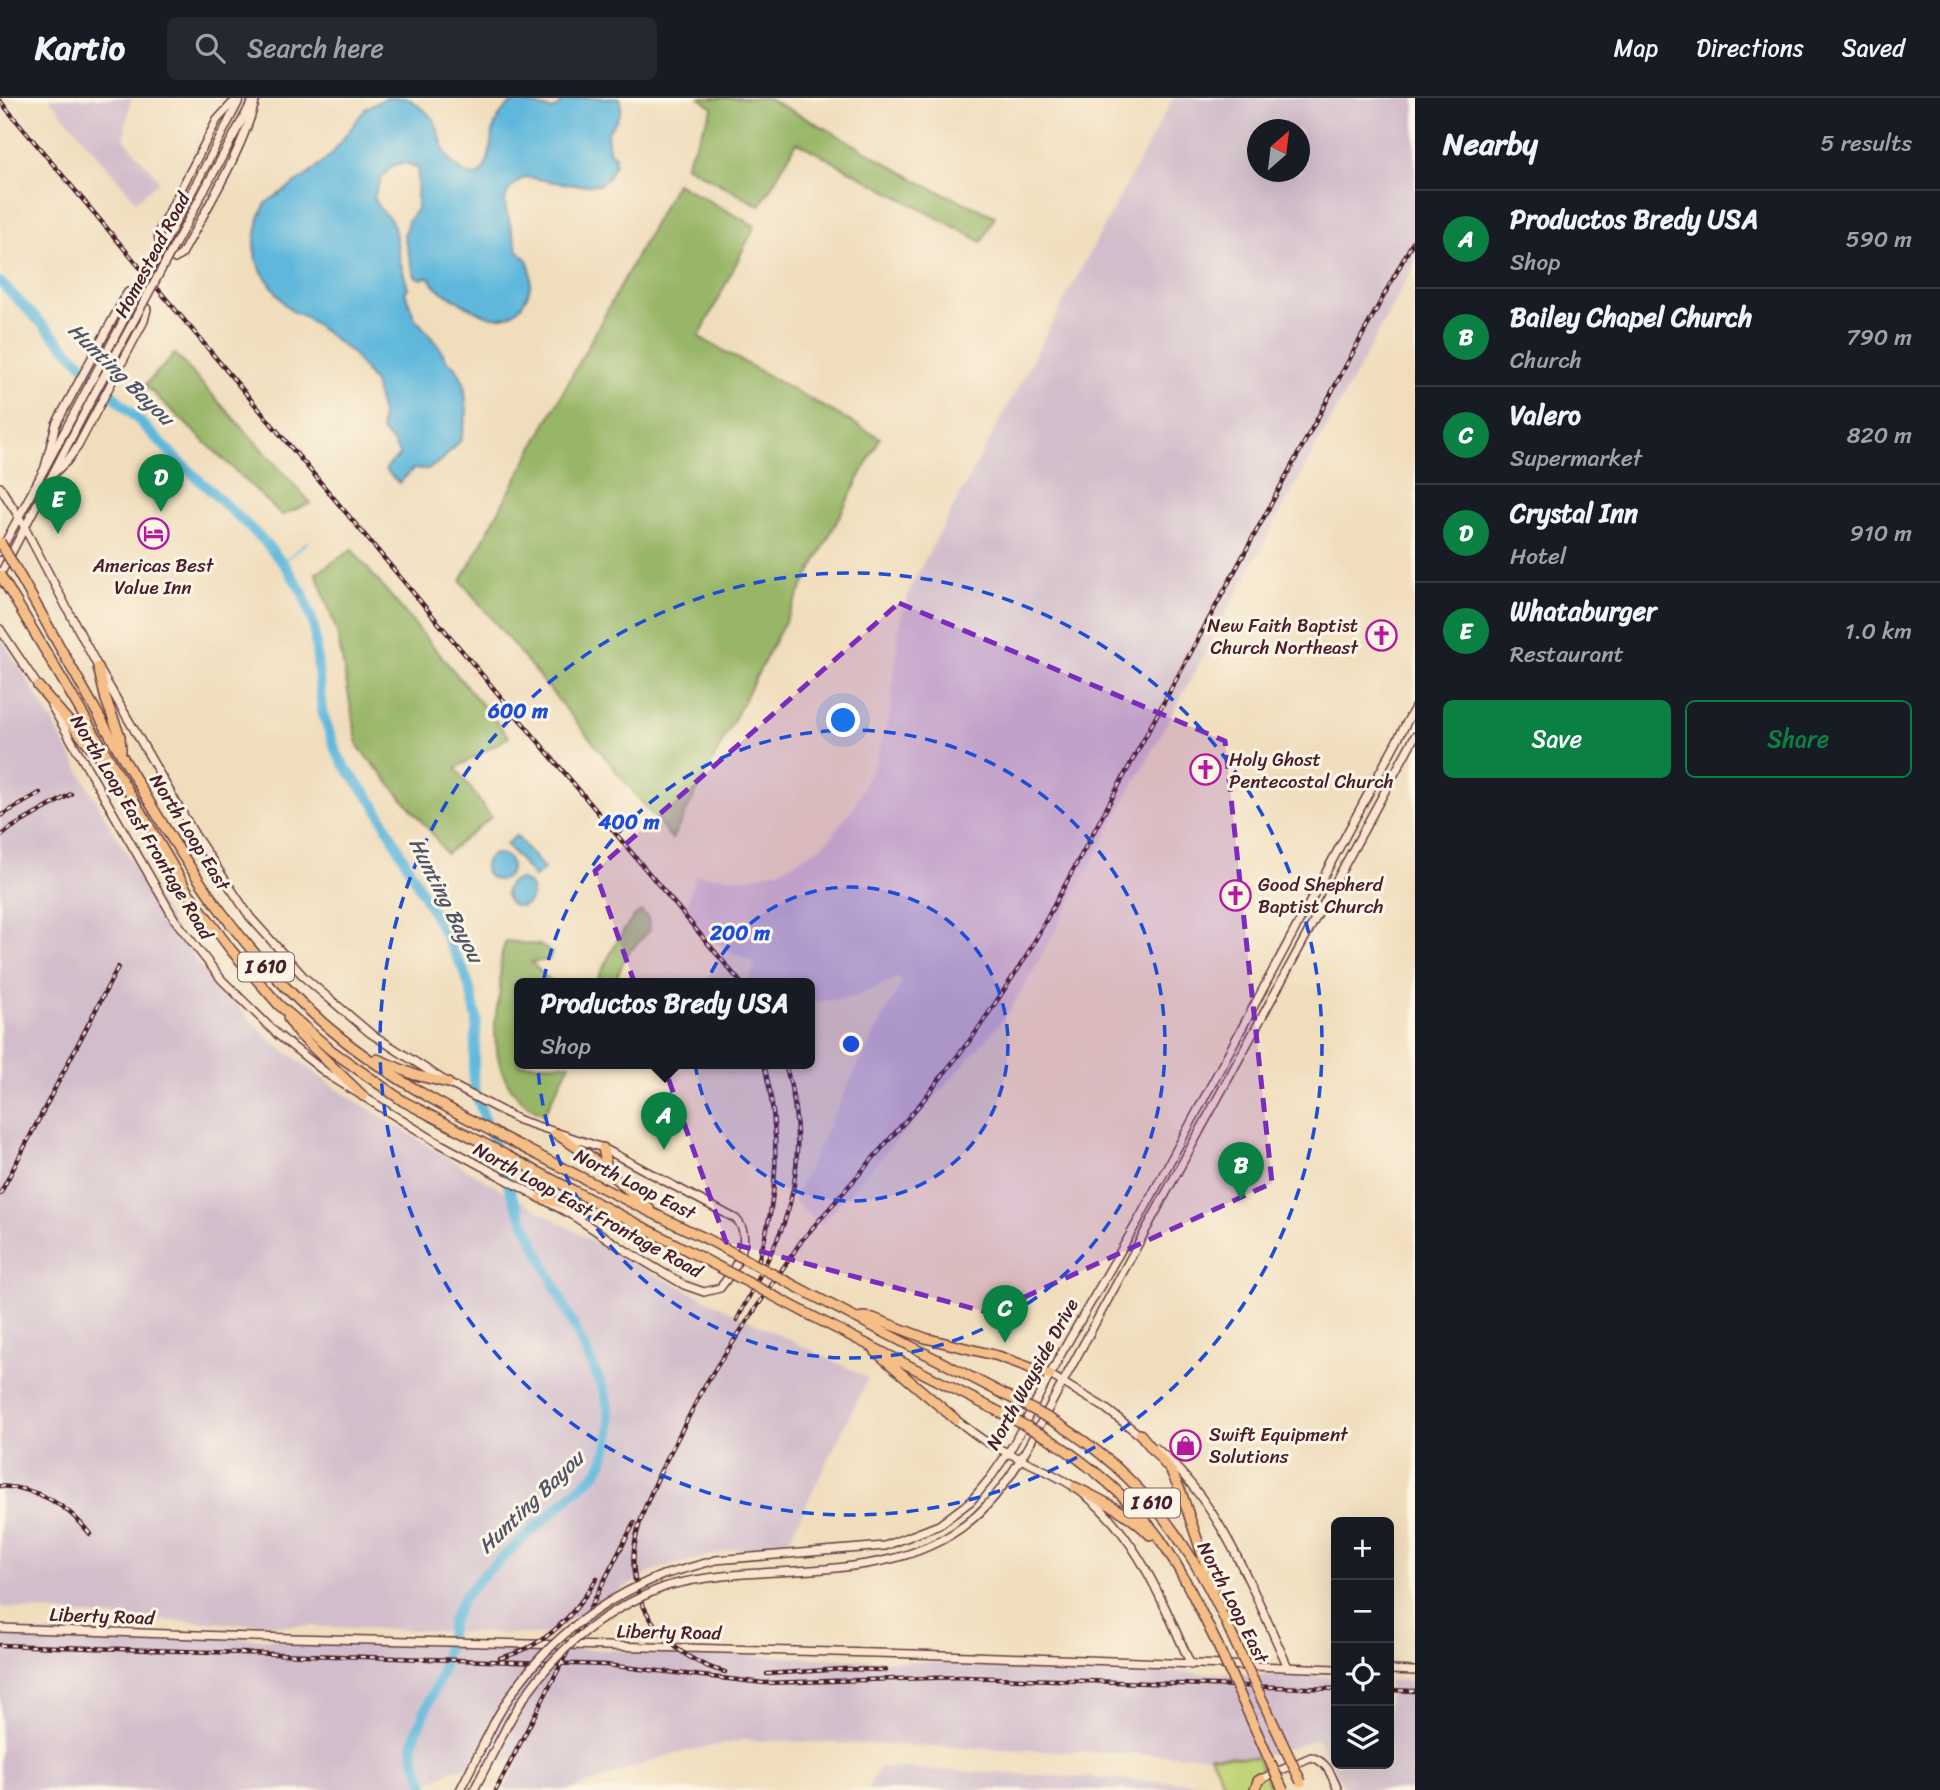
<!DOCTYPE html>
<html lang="en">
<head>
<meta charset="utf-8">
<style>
  :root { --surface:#171b24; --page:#242831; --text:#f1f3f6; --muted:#9ea1a6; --line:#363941; --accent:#0b8043 }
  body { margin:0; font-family:Sriracha,sans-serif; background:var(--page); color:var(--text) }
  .controls { position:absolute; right:21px; bottom:21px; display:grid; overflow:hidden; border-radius:10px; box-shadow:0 7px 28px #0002 }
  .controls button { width:63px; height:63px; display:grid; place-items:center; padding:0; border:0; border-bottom:2px solid var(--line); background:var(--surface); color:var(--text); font:35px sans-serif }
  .compass { position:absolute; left:1247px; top:21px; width:63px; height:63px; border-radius:50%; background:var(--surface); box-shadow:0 7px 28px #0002; rotate:28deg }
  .you { position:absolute; left:844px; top:623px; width:24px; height:24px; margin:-18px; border:5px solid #fff; border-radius:50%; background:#1a73e8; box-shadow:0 0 0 10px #1a73e833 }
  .badge { display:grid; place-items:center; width:46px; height:46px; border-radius:50%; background:var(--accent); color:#fff; font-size:23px; font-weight:700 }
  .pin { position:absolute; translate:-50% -58px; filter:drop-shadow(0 2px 4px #0008) }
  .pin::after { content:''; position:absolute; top:37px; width:24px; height:21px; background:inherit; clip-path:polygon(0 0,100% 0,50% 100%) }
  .popup { position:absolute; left:514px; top:880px; width:301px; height:91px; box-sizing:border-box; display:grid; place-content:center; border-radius:10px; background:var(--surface); filter:drop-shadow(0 2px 5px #0005); font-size:23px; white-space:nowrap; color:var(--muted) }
  .popup b { font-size:26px; color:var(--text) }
  .popup::after { content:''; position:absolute; left:50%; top:100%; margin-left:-14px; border:14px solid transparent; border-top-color:var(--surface) }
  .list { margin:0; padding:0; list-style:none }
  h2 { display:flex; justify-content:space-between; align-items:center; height:91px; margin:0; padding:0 28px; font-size:30px }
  h2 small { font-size:23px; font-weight:400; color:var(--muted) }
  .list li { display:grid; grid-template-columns:46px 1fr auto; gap:21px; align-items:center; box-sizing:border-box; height:98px; padding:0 28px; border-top:2px solid var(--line) }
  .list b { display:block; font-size:26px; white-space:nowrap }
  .list p { margin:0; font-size:23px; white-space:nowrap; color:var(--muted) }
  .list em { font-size:23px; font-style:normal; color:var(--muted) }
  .actions { display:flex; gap:14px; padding:21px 28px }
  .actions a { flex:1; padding:16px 0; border:2px solid var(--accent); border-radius:10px; text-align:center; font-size:24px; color:var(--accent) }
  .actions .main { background:var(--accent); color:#fff }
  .icon { flex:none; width:38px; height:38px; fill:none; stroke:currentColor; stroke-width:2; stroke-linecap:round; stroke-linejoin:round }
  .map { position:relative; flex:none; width:1415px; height:1692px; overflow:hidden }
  header { display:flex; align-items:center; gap:42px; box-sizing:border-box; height:98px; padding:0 35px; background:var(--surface); border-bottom:2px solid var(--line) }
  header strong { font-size:33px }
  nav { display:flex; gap:38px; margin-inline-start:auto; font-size:24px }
  .search { width:490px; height:63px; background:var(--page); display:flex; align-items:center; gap:18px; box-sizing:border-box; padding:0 24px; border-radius:10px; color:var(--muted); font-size:26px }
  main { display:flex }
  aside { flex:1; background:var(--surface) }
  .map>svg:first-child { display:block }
  .industrial { fill:#d1bdcb; fill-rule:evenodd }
  .green { fill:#c1d578; stroke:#867a52; stroke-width:2 }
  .forest { fill:#98b668; stroke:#716a4a; stroke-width:2 }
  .water { fill:#5fb8dc; stroke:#546c84; stroke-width:2 }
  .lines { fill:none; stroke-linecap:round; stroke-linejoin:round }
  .stream { stroke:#5fb8dc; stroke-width:2 }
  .river { stroke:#5fb8dc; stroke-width:10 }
  .secondary-casing { stroke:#633c41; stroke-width:10 }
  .highway-casing { stroke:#633c41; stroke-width:12 }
  .secondary { stroke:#fbe5cf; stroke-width:7 }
  .highway { stroke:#f6be87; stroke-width:9 }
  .rail-casing { stroke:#4a1f2b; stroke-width:4.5 }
  .rail { stroke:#fcf5e5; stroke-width:2; stroke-dasharray:5; stroke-linecap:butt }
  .secondary-bridge-casing { stroke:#633c41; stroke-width:10; stroke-linecap:butt }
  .highway-bridge-casing { stroke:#633c41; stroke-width:12; stroke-linecap:butt }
  .secondary-bridge { stroke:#fbe5cf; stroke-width:7 }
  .highway-bridge { stroke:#f6be87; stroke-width:9 }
  .marked { fill:#7b2cbf; fill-opacity:0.2; stroke:#7b2cbf; stroke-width:5; stroke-dasharray:14 9; stroke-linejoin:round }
  .ring { fill:none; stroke:#1d4ed8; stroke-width:3.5; stroke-dasharray:12 9 }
  .labels { text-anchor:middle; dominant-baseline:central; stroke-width:6; stroke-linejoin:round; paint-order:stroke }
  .shield { fill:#fcf5e5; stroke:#7f5f63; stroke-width:2 }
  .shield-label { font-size:18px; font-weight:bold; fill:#4a1f2b }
  .street-label { font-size:19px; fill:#4a1f2b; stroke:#fcf5e5 }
  .poi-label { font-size:19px; fill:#4a1f2b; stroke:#fcf5e5; text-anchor:start }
  .water-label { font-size:21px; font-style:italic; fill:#515569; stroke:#fcf5e5 }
  .centre { fill:#1d4ed8; stroke:#fcf5e5; stroke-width:3.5 }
  .ring-label { font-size:21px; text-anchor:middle; font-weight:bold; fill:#1d4ed8; stroke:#fcf5e5; stroke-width:6; stroke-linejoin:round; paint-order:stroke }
</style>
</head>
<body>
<header>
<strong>Kartio</strong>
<div class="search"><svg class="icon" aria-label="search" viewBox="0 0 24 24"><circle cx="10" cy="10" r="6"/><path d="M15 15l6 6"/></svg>Search here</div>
<nav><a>Map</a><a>Directions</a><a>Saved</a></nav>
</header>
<main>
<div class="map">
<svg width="1415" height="1692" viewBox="0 0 1415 1692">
  <rect width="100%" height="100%" fill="#fcf5e5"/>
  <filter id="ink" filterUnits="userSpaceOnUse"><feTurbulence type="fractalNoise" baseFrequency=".0143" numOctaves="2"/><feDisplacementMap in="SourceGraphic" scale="14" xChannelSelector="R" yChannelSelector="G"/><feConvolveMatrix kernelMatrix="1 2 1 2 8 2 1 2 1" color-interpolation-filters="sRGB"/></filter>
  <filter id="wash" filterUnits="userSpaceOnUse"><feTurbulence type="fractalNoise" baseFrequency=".00686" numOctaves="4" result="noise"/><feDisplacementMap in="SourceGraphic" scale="28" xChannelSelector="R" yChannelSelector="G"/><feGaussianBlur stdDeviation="1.57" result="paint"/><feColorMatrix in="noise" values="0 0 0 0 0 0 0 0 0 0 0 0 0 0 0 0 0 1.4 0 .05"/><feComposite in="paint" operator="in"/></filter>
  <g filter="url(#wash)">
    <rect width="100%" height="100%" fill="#f0ddbc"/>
    <g class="industrial">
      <path d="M 49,0 L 131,0 L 124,40 L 159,83 L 136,103 Z"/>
      <path d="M 1173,0 L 1415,0 L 1415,166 L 1026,886 L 1008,915 L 982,946 L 821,1127 L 793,1102 L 859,965 L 902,884 L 897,880 L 855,899 L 823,903 L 809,903 L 809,886 L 751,886 L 748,884 L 756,866 L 725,851 L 704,837 L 685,815 L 690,810 L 687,806 L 696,777 L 746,780 L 783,771 L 820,749 L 832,738 L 854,708 L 876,663 L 890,618 L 899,527 L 910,490 ZM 1258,32 L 1300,32 L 1300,74 L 1258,74 Z"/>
      <path d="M 0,538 L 42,606 L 116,738 L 200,868 L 267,939 L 335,990 L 466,1071 L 627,1163 L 868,1280 L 784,1452 L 739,1450 L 655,1472 L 543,1537 L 145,1522 L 0,1509 Z"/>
      <path d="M 0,1533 L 527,1549 L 1336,1580 L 1336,1666 L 1389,1666 L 1389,1582 L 1415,1583 L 1415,1692 L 1346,1692 L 1318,1641 L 1257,1660 L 743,1642 L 668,1657 L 572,1692 L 504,1692 L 520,1659 L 454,1672 L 413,1692 L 0,1692 Z"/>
      <path d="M 879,1669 L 1213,1686 L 1213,1692 L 867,1692 Z"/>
    </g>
    <path class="green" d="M 1210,1657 L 1257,1660 L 1272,1692 L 1227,1692 Z"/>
    <g class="forest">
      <path d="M 700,0 L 767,0 L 827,31 L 929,89 L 995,118 L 982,144 L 797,44 L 760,108 L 685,67 L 713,10 Z"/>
      <path d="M 676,85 L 755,128 L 699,239 L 880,340 L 672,741 L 461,483 Z"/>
      <path d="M 175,256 L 311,405 L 282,417 L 145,287 Z"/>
      <path d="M 352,452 L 509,639 L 456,670 L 491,719 L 446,756 L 432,735 L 358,648 L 337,534 L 316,475 Z"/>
      <path d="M 641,813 L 648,820 L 650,832 L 626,857 L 614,886 L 595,886 C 605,867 624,824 641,813 Z"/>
      <path d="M 506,843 L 540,847 L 552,855 L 549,862 L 531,864 L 546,879 L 556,886 L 519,886 L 519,966 L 570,966 L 544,1016 C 507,1001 495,966 495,928 C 495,916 499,903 500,891 C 501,875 499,858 506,843 Z"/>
    </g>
    <g class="water">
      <path d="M 386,0 L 408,0 L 424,12 L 434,21 L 445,54 L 452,65 L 468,77 L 477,78 C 501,60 478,27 516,2 L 552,12 L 559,8 L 562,0 L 619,0 C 626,14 615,23 607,35 L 609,53 L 615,59 L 615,66 L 607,81 L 598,87 L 574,87 L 525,79 C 516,85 506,91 505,103 C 505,113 514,139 517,150 C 519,155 524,158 527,162 C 535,178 530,200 517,212 C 499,228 481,215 463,206 C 450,198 437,194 430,180 L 426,179 L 421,181 L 415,178 L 404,138 L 408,123 L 417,111 L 418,71 C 395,54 379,78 374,100 L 379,110 L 391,122 L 394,129 L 400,163 L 408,190 L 405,194 L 414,219 L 438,247 L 447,263 L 456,269 L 464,285 L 467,314 L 461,342 L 444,360 L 429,371 L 413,371 L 399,385 L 386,372 L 386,370 L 400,357 L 392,343 L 384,336 L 381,331 L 382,316 L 374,285 L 351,254 L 304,218 L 292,213 L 284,205 L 262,174 L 256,161 L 254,147 L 259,120 L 266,105 L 309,76 L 332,56 L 366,10 Z"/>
      <path d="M 516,738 L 544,771 L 534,779 L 506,746 Z"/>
      <circle cx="498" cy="769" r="13"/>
      <circle cx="519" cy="795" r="13"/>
    </g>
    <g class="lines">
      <path class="stream" d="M 282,465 L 307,444"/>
      <path class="river" d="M 0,184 L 179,363 L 263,442 L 286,469 L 303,495 L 314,529 L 322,613 L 336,653 L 345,669 L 375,707 L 463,871 L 470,891 L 477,921 L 473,976 L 475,994 L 513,1100 L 603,1290 C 613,1320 614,1346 597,1374 L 481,1479 L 464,1499 L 452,1523 L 441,1576 L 417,1632 L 413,1647 L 414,1659 L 427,1692"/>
    </g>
  </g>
  <g filter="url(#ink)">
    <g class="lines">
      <defs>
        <g id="secondary">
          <path d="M 237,0 L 217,22 L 158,135 L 159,143 L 175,161 L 182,156 C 207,109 244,51 256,0"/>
          <path d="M 207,65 L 240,1"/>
          <path d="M 214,74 L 252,4"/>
          <path d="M 45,369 L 56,326 L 126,197 L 128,194 L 134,195 L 147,211 L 144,223 L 78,348 L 67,363 L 54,375"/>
          <path d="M 0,389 L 19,419 L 98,569 L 195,737 L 250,819 L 305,880 L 370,935 L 448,985 L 519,1022 L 603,1050 L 736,1121 C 755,1140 734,1173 720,1190 L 704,1194 L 684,1187 L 625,1152 L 572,1117 L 437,1044 L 330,978 L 278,937 L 222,882 L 175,822 L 51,607"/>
          <path d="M 0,454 L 85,295"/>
          <path d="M 0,477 L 91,302"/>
          <path d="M 0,531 L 40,591"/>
          <path d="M 1050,1277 L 1105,1310 L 1141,1338"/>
          <path d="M 955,1321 C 965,1328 975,1337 985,1343 C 1014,1360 1048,1371 1076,1390 C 1136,1432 1162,1503 1191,1567"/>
          <path d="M 1156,1350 C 1222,1406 1253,1493 1288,1569"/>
          <path d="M 663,1477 L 716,1462 L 885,1448 L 939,1427 L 971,1403 L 991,1379 L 1013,1347 L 1061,1256 L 1139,1121 L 1415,609"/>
          <path d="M 667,1488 C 772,1459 905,1496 987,1407 C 1017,1376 1041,1323 1063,1284 L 1415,638"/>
          <path d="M 0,1530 L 253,1539 L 914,1556 L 1336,1571"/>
          <path d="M 1389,1572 L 1415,1573"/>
          <path d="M 1261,1681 L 1311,1659 C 1328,1664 1331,1677 1338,1692"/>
          <path d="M 460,1692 L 496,1621"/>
          <path d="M 474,1692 L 508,1626"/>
        </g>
        <g id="highway">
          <path d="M 20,478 C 60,549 99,620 141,690 C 193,778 244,855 321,923 C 384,979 458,1016 532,1054 C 590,1084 648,1114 707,1141"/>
          <path d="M 11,495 L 188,794 L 231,852 L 279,907 L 332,953 L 403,1003 L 698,1158"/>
          <path d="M 98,569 L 106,602 L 120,638 L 121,653"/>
          <path d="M 38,588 L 109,670"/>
          <path d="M 288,920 L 299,936 L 363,998"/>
          <path d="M 377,961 L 415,977 L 448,985"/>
          <path d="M 555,1035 L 591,1059 L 649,1110"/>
          <path d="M 603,1050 L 606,1067 L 610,1073"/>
          <path d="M 540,1100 L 616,1119"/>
          <path d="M 814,1198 L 1019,1304"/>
          <path d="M 806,1215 L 1011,1320"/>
          <path d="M 862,1219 L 873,1220 L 925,1240 L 998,1258 L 1050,1277"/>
          <path d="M 876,1254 L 955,1321"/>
          <path d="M 1057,1325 C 1143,1378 1194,1450 1234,1542"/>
          <path d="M 1140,1336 L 1171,1373 L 1181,1394 L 1214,1491"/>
          <path d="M 1048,1340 C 1090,1367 1130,1400 1160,1441 C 1183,1474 1199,1510 1217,1546"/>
          <path d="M 1075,1389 C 1103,1403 1129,1415 1150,1437"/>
          <path d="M 1255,1692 L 1258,1683 L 1261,1681"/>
        </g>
      </defs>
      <use href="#secondary" class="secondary-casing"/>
      <use href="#highway" class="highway-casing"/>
      <use href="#secondary" class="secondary"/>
      <use href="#highway" class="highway"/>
      <defs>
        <g id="rail">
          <path d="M 0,3 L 742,886"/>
          <path d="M 0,718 L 40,695"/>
          <path d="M 0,739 L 11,730 L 71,696"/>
          <path d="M 0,1096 L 118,869"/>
          <path d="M 758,1164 C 779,1099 781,1032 764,966"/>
          <path d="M 737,1222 C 753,1190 771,1158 784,1125 C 802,1074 801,1017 785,966"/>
          <path d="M 699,1297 L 719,1265 L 802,1142 L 921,1005 L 974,937 L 1026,859 L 1415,140"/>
          <path d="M 662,1371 C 650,1397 637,1424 634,1452 C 628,1510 671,1561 725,1574"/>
          <path d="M 658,1378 L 703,1291"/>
          <path d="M 0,1388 C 37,1390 67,1406 90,1436"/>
          <path d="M 0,1547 L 606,1567 L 764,1585 L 963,1579 L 1336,1591"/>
          <path d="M 500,1560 C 545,1549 574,1518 597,1480"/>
          <path d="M 767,1576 L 844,1571 L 886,1572"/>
          <path d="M 1389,1592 L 1415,1593"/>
          <path d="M 496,1692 L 634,1425"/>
        </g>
      </defs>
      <use href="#rail" class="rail-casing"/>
      <use href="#rail" class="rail"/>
      <defs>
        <g id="secondary-bridge">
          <path d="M 85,295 L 207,65"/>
          <path d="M 91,302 L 214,74"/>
          <path d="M 496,1621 C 534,1553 591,1506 663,1477"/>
          <path d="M 508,1626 C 544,1561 597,1514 667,1488"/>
        </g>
        <g id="highway-bridge">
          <path d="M 0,444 L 20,478"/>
          <path d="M 0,477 L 11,495"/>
          <path d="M 707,1141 L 814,1198"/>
          <path d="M 698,1158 L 806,1215"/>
          <path d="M 1019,1304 L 1057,1325"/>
          <path d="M 1011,1320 L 1048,1340"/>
          <path d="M 1234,1542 L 1301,1684"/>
          <path d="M 1217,1546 L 1283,1692"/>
        </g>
      </defs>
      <use href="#secondary-bridge" class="secondary-bridge-casing"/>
      <use href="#highway-bridge" class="highway-bridge-casing"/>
      <use href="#secondary-bridge" class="secondary-bridge"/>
      <use href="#highway-bridge" class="highway-bridge"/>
    </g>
  </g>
  <path class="marked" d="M 899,505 L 1225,643 L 1272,1085 L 990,1215 L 726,1144 L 595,773 Z"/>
  <circle cx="851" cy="946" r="157" fill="#1d4ed8" fill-opacity=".12"/>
  <g class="ring">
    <circle cx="851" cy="946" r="157"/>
    <circle cx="851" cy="946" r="314"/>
    <circle cx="851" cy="946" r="471"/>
  </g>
  <defs>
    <symbol id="hotel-ring" viewBox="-11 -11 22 22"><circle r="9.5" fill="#fcf5e5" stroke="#b5179e" stroke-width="1.5"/><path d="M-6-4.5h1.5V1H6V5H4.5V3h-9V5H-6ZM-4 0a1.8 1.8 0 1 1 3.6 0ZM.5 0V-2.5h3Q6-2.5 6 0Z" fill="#b5179e"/></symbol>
    <symbol id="church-ring" viewBox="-11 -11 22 22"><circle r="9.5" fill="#fcf5e5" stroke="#b5179e" stroke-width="1.5"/><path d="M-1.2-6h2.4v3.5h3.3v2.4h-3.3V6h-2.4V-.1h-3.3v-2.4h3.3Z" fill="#b5179e"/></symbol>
    <symbol id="shop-ring" viewBox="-11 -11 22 22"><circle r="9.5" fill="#fcf5e5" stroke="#b5179e" stroke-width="1.5"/><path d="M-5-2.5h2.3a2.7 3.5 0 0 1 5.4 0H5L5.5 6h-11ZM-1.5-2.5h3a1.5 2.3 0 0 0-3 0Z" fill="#b5179e"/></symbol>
  </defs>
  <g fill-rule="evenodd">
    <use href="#hotel-ring" x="136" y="418" width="35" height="35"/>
    <use href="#church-ring" x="1364" y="520" width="35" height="35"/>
    <use href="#church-ring" x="1188" y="654" width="35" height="35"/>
    <use href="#church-ring" x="1218" y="780" width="35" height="35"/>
    <use href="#shop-ring" x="1168" y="1330" width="35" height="35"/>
  </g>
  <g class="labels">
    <g class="shield">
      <rect x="238" y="854.5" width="56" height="29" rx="5"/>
      <rect x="1124" y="1390.5" width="56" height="29" rx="5"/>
    </g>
    <g class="shield-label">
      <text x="266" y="869">I 610</text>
      <text x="1152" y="1405">I 610</text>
    </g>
    <g class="street-label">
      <text transform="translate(152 157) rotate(-62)">Homestead Road</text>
      <text transform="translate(142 729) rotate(59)">North Loop East Frontage Road</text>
      <text transform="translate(190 734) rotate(58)">North Loop East</text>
      <text transform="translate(635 1086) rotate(27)">North Loop East</text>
      <text transform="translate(588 1112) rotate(29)">North Loop East Frontage Road</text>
      <text transform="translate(1032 1276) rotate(-61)">North Wayside Drive</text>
      <text transform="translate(1233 1504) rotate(63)">North Loop East</text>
      <text transform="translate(102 1518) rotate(2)">Liberty Road</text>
      <text transform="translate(669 1534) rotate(1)">Liberty Road</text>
    </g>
    <g class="poi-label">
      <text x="153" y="467" text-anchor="middle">Americas Best<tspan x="153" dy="22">Value Inn</tspan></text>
      <text x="1358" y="527" text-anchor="end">New Faith Baptist<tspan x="1358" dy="22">Church Northeast</tspan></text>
      <text x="1229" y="661">Holy Ghost<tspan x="1229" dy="22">Pentecostal Church</tspan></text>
      <text x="1258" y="786">Good Shepherd<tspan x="1258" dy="22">Baptist Church</tspan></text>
      <text x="1209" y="1336">Swift Equipment<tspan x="1209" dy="22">Solutions</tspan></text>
    </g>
    <g class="water-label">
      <text transform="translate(121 276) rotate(44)">Hunting Bayou</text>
      <text transform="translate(446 802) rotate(63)">Hunting Bayou</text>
      <text transform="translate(531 1404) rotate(-44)">Hunting Bayou</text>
    </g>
  </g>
  <circle cx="851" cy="946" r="10" class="centre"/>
  <g class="ring-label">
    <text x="518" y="620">600 m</text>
    <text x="629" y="731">400 m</text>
    <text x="740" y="842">200 m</text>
  </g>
</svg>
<div class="controls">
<button>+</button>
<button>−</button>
<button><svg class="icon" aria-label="locate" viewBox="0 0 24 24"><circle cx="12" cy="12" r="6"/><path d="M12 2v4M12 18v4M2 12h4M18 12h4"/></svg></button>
<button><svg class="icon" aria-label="layers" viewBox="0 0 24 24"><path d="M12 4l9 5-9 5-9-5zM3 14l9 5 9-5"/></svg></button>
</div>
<svg class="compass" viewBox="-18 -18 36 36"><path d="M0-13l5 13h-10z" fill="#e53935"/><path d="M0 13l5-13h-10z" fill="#9ea1a6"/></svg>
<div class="you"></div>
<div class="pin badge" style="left:664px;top:1052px">A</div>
<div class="popup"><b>Productos Bredy USA</b>Shop</div>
<div class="pin badge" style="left:1241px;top:1102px">B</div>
<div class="pin badge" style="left:1005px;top:1245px">C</div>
<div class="pin badge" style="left:161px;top:414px">D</div>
<div class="pin badge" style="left:58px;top:436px">E</div>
</div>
<aside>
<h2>Nearby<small>5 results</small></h2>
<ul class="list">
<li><span class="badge">A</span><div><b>Productos Bredy USA</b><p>Shop</p></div><em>590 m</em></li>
<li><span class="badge">B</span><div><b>Bailey Chapel Church</b><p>Church</p></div><em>790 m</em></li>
<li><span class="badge">C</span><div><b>Valero</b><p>Supermarket</p></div><em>820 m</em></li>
<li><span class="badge">D</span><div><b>Crystal Inn</b><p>Hotel</p></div><em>910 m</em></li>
<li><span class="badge">E</span><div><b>Whataburger</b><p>Restaurant</p></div><em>1.0 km</em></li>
</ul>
<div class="actions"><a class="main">Save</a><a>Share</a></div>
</aside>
</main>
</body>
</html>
